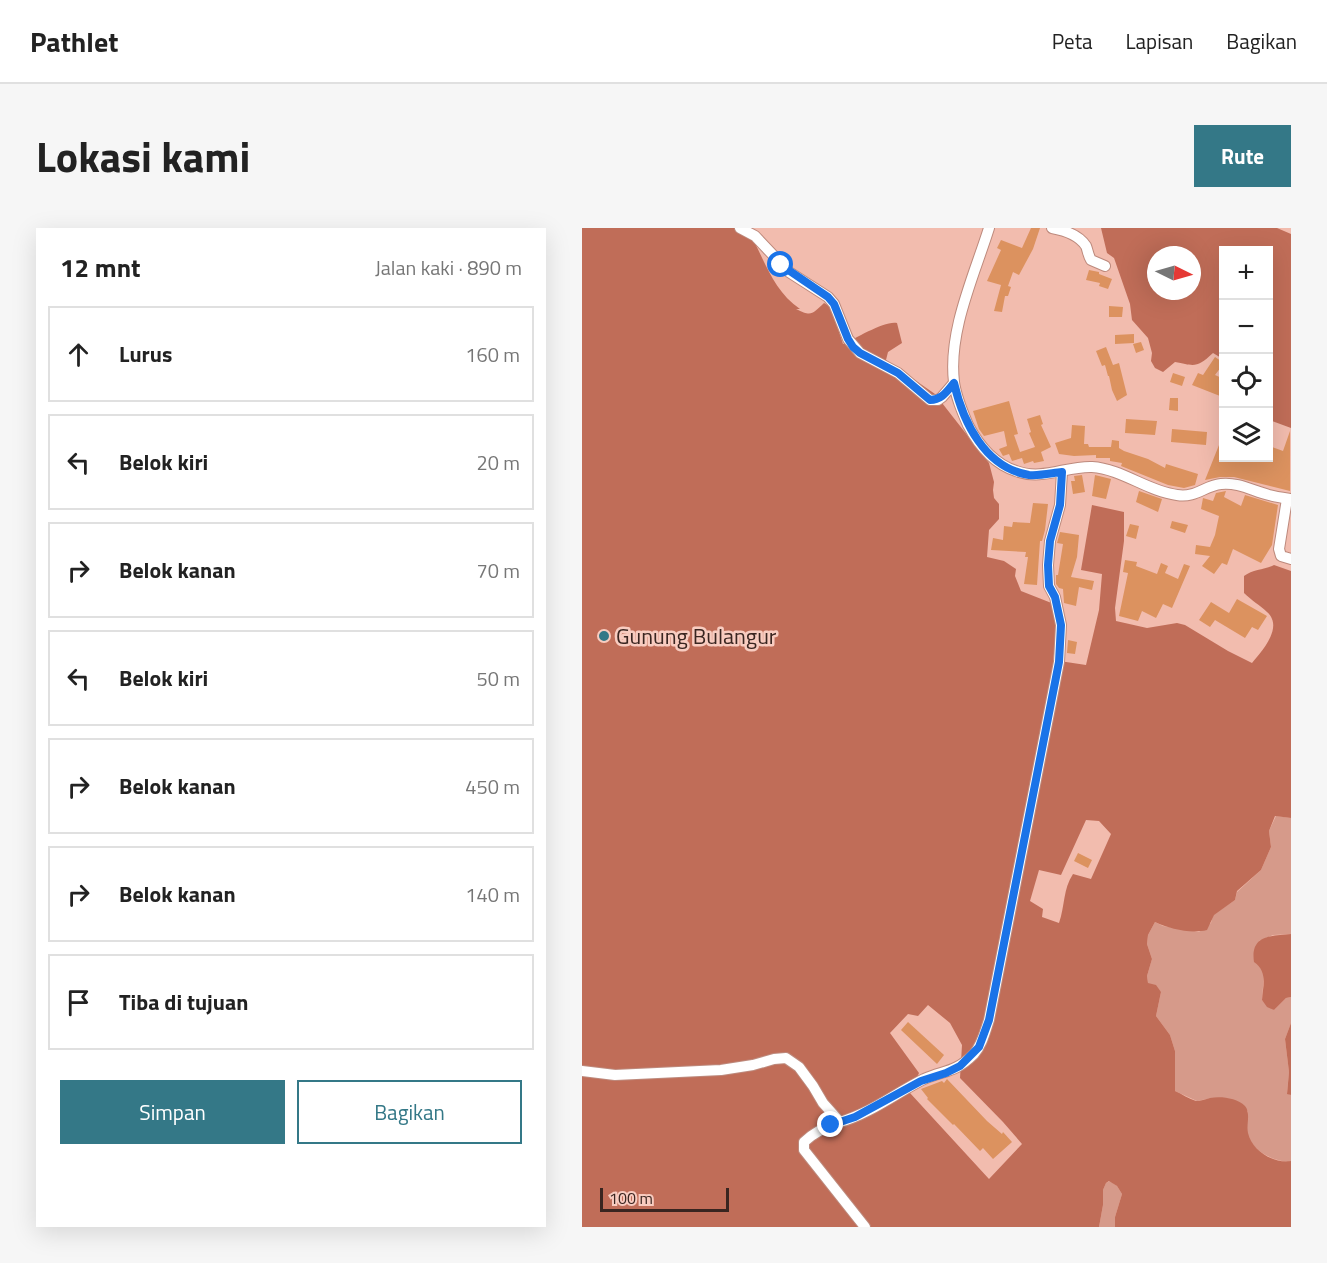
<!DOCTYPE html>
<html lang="id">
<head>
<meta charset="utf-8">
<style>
  :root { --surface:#fff; --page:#f6f6f6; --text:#222; --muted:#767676; --line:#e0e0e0; --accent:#347887 }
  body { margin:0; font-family:"Titillium Web",sans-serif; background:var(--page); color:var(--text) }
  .controls { position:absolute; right:18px; top:18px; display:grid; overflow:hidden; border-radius:0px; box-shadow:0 6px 24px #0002 }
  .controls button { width:54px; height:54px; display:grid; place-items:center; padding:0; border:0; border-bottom:2px solid var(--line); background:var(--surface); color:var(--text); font:30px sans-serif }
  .compass { position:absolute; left:565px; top:18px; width:54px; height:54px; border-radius:50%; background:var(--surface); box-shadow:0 6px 24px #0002; rotate:95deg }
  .scale { position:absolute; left:18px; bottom:15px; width:129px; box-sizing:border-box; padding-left:6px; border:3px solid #392520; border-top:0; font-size:16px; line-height:21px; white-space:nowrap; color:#392520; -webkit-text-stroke:4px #f8ccc0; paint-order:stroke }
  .stop { position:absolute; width:18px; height:18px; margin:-14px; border:4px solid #1a73e8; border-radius:50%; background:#fff }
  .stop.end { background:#1a73e8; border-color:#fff; box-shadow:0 2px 6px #0008 }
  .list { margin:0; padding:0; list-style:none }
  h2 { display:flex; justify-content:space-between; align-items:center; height:78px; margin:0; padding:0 24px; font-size:26px }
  h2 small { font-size:20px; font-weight:400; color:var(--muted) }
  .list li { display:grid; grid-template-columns:39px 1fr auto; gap:18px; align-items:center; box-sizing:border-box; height:96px; margin:0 12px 12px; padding:0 12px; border:2px solid var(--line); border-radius:0px }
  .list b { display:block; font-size:22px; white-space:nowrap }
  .list em { font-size:20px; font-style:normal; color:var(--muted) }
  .actions { display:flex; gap:12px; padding:18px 24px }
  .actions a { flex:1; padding:14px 0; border:2px solid var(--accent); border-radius:0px; text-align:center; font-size:21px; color:var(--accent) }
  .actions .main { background:var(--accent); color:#fff }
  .icon { flex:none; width:33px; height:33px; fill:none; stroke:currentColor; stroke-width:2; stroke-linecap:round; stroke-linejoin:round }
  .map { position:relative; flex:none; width:709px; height:999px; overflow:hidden; border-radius:0px }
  header { display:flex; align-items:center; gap:36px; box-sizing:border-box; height:84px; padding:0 30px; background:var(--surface); border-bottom:2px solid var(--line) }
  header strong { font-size:28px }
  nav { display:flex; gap:33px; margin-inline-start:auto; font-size:21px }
  .intro { display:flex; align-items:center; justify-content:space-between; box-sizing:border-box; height:144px; padding:0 36px }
  h1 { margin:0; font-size:42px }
  .button { padding:15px 27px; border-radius:0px; background:var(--accent); color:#fff; font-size:21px; font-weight:700 }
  main { display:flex; gap:36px; padding:0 36px }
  aside { flex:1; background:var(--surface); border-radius:0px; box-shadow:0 6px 24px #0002 }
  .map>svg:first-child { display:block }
  .green { fill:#d69a8a }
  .forest { fill:#c06d58; fill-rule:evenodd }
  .building { fill:#dc925f }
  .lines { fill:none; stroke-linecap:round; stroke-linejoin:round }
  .minor-casing { stroke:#bd8a7d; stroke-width:12 }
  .minor { stroke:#fff; stroke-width:10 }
  .route { stroke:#1a73e8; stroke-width:8 }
  .poi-dot { fill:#347887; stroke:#f8ccc0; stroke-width:2 }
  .labels { text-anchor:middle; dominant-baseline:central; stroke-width:5; stroke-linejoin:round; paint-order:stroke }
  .poi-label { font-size:22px; fill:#392520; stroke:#f8ccc0; text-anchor:start }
</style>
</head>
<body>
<header>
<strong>Pathlet</strong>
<nav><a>Peta</a><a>Lapisan</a><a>Bagikan</a></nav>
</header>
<div class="intro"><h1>Lokasi kami</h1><a class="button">Rute</a></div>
<main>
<aside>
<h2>12 mnt<small>Jalan kaki · 890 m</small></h2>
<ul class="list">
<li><svg class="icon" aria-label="ahead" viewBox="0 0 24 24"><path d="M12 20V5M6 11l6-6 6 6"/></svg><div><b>Lurus</b></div><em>160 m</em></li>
<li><svg class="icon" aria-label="left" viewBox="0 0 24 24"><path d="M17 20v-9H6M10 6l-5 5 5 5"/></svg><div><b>Belok kiri</b></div><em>20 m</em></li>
<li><svg class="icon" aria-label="right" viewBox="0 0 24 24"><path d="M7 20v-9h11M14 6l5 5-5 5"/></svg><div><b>Belok kanan</b></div><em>70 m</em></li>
<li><svg class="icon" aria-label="left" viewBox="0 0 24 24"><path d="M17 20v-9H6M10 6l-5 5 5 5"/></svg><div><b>Belok kiri</b></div><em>50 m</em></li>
<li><svg class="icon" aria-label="right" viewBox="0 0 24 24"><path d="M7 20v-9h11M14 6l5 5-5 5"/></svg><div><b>Belok kanan</b></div><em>450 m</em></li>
<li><svg class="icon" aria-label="right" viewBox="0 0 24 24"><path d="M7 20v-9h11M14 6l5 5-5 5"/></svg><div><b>Belok kanan</b></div><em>140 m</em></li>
<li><svg class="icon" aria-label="arrive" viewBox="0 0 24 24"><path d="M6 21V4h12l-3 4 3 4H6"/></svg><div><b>Tiba di tujuan</b></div></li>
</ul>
<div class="actions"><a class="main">Simpan</a><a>Bagikan</a></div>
</aside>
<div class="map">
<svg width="709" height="999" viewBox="0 0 709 999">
  <rect width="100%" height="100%" fill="#f2bcae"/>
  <g class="green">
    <path d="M 694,588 L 709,590 L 709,706 L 691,707 L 677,713 L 679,739 L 682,746 L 680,772 L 692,782 L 704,770 L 709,769 L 709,795 L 703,811 L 707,844 L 705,865 L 709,867 L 709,933 L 706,934 C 690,932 672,924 666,908 C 663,900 665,891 666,883 L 648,871 L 630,870 L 615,873 L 593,863 L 593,823 L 588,807 L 574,788 L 579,764 L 566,756 L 565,748 L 570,731 L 565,716 L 566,707 L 573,694 L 581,698 L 617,704 L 629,695 L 631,687 L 653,672 L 655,664 L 679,642 L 689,619 L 687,603 Z"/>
    <path d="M 528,953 L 535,958 L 540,966 L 533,989 L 533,999 L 517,999 L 521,977 L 521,962 L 524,955 Z"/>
  </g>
  <g class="forest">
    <path d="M 0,0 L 165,0 C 182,29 189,61 218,81 L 214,81 C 230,89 230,86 242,75 L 249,79 L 261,116 C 274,110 304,92 315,95 L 320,115 L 306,124 L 304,132 L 353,166 L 407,235 L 412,254 L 411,262 L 412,270 L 417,276 L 417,291 L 407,302 L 405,329 L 422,333 L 434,341 L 433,348 L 439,363 L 472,376 L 475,407 L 471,432 L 504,437 L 517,382 L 520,346 L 499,342 L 510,277 L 542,284 L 542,313 L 533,380 L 534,393 L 565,400 L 595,395 L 603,397 L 646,423 L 670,435 C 680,423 702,399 685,384 C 678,377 670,373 662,365 L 662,348 C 671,341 682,342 692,337 L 709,343 L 709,590 L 693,588 L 687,603 L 689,619 L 679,642 L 655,663 L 653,672 L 632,687 L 625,702 C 609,706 588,701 573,694 L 566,707 L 565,716 L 570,731 L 565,748 L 566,755 L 574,757 L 579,764 L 574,788 L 588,807 L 593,823 L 593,863 C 600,866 607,871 614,873 C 618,873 624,871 628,870 C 639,868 655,870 663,878 C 669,885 664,897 666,905 C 670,923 692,936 709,933 L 709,999 L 533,999 L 533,989 L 540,966 L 535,958 L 527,953 L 524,955 L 521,962 L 521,977 L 517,999 L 0,999 ZM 504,592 L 517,593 L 529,606 L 509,651 L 491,646 C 481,661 483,678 477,695 L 460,689 L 461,681 L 448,673 L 457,642 L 479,647 ZM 346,777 L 368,795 L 380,817 L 378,850 L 421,894 L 440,916 L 407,951 L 328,865 L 337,845 L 308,805 L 326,786 L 336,788 Z"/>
    <path d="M 519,0 L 695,0 L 709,6 L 709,200 L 687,192 L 686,22 L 642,22 L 641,131 L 631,125 C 615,140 613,138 593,134 L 581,144 L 573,140 L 569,133 L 570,125 L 566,110 L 550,92 L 548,76 L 532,30 L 525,25 ZM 574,27 L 610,27 L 610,63 L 574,63 Z"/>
    <path d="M 709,706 L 709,769 L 704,770 L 692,782 L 685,779 L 680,772 C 681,757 686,744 672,734 C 668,707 689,708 709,706 Z"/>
    <path d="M 709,795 L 709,867 L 705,866 L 707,844 L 703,811 Z"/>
  </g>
  <g class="building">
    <path d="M 449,0 L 458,0 L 451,21 L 437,47 L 431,44 L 426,58 L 429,59 L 426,68 L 423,68 L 420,84 L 412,83 L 419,57 L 405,53 L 419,22 L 415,20 L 419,12 L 440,20 Z"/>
    <path d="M 507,42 L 517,44 L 517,46 L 530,51 L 526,61 L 517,58 L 518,55 L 504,52 Z"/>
    <path d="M 527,78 L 541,79 L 540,89 L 527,89 Z"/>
    <path d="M 552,106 L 552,115 L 533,116 L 533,107 Z"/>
    <path d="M 559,114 L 562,122 L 554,125 L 551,116 Z"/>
    <path d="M 524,119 L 531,137 L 537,135 L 545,167 L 535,173 L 530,162 L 527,148 L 526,148 L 523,137 L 520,138 L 514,123 Z"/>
    <path d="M 633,129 L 642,135 L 633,147 L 642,151 L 642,161 L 638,168 L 610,157 L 616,145 L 621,147 Z"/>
    <path d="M 591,145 L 603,149 L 600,158 L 588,154 Z"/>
    <path d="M 588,170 L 596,170 L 596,183 L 587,182 Z"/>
    <path d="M 427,173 L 436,206 L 432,207 L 438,224 L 453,219 L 447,205 L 449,204 L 445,191 L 458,187 L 461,196 L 459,197 L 469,219 L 459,224 L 462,233 L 452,235 L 451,233 L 442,236 L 440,230 L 430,233 L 427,226 L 421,228 L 417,221 L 425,218 L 422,203 L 402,208 L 397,201 L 391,183 Z"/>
    <path d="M 544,191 L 575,193 L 573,207 L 543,205 Z"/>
    <path d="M 490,197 L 503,198 L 502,216 L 506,216 L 507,219 L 529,219 L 530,212 L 537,213 L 537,220 L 542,223 L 566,231 L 583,240 L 584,236 L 616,246 L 613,257 L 602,260 L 586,257 L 539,238 L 540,235 L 528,233 L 528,230 L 514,230 L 514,227 L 492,228 L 477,226 L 473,215 L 489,210 Z"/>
    <path d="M 590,201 L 625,204 L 624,217 L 589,214 Z"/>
    <path d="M 708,203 L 708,263 L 652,249 L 638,249 L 623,252 L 641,207 L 642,230 L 655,232 L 656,230 L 687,230 L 687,218 L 701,223 Z"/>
    <path d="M 500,247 L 503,264 L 491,266 L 489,253 L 493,253 L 492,248 Z"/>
    <path d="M 513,247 L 529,251 L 524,271 L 510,268 Z"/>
    <path d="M 557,263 L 580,271 L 576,284 L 554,274 Z"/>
    <path d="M 644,263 L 642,269 L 659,278 L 663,267 L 696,277 L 690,317 L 679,335 L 651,321 L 645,337 L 640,335 L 632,346 L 620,338 L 628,328 L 613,326 L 614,317 L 628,319 L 633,307 L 637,288 L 619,281 L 621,270 L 631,273 L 634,265 Z"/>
    <path d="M 451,275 L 466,276 L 463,302 L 460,313 L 458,313 L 455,357 L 442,356 L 446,329 L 443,329 L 444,324 L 409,322 L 411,310 L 421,312 L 422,298 L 430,299 L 431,294 L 448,295 Z"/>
    <path d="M 590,293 L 606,297 L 603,305 L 588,300 Z"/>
    <path d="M 548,296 L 557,298 L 554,311 L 544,308 Z"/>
    <path d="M 478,304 L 497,307 L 495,329 L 489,349 L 512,353 L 510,362 L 497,359 L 494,378 L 482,375 L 481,361 L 477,360 L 474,356 L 474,347 L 476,347 L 481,316 L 475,315 Z"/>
    <path d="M 543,332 L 555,334 L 554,338 L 575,346 L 579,335 L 586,338 L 583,345 L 596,351 L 602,336 L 608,338 L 590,380 L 581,376 L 574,390 L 560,383 L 556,393 L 537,388 L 546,345 L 541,344 Z"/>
    <path d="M 655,371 L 685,388 L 676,402 L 670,399 L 663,410 L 633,392 L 628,399 L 617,392 L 629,374 L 647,385 Z"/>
    <path d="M 486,412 L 495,414 L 493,426 L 485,425 Z"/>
    <path d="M 496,625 L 510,632 L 506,640 L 492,633 Z"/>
    <path d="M 326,794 L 362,827 L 355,836 L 319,802 Z"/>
    <path d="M 365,851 L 405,893 L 420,906 L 421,904 L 430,914 L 411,931 L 401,920 L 398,923 L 372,896 L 371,897 L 345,871 L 346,870 L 339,861 L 360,853 L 362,855 Z"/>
  </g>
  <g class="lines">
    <defs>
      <g id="minor">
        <path d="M 158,0 L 173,8 L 207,44 L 246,69 L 252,76 L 266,111 L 278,125 L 316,145 L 348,172 L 356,172 L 360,169 L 372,155"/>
        <path d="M 407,0 C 392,48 366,103 372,154 C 374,169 380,183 386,197 C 396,216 412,236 434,243 C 460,253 484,238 510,239 C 540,241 565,263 595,267 C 614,270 622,258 639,256 C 656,254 671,263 687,267 C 694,269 702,270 709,271"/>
        <path d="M 470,0 C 481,2 497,7 504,18 C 506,23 506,27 509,32 L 523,38"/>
        <path d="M 705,271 L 697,321 L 699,328 L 709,331"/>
        <path d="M 0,843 L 33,847 L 139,842 L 171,837 L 192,831 L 204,830 L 217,839 L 231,858 L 241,875 L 258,894 C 289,885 314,865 342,851 C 363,842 373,845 392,826 C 400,817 403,804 407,792 L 477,434 L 479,397 L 473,369 L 467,358 L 466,337 L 468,313 L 478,277 L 480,244"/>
        <path d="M 258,894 C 246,898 231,905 222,914 L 222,922 L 283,999"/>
      </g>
    </defs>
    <use href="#minor" class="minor-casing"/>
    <use href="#minor" class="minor"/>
  </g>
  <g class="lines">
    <path class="route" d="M 199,37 L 246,69 L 252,76 L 266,111 L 271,119 L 278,125 L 316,145 L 348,172 C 360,172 365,163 372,155 C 381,194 403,240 447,247 C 458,248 470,245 480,244 L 478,277 L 468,313 L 466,337 L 467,358 L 473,369 L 479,397 L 477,434 L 407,792 L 397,819 L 378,838 L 364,845 L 339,853 L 273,889 L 249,897"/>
  </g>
  <circle class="poi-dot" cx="22" cy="408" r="6"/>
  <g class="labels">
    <g class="poi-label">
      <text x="34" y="408">Gunung Bulangur</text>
    </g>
  </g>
</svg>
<div class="controls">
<button>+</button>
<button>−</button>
<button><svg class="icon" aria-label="locate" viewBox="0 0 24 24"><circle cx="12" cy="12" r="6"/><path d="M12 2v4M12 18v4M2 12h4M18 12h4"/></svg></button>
<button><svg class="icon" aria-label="layers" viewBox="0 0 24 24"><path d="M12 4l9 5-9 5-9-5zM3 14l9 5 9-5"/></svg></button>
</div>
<svg class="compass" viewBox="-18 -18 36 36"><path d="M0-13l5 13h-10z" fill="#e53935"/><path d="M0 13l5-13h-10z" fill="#767676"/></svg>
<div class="scale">100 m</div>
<div class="stop" style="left:199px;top:37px"></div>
<div class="stop end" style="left:249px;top:897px"></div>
</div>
</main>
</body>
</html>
